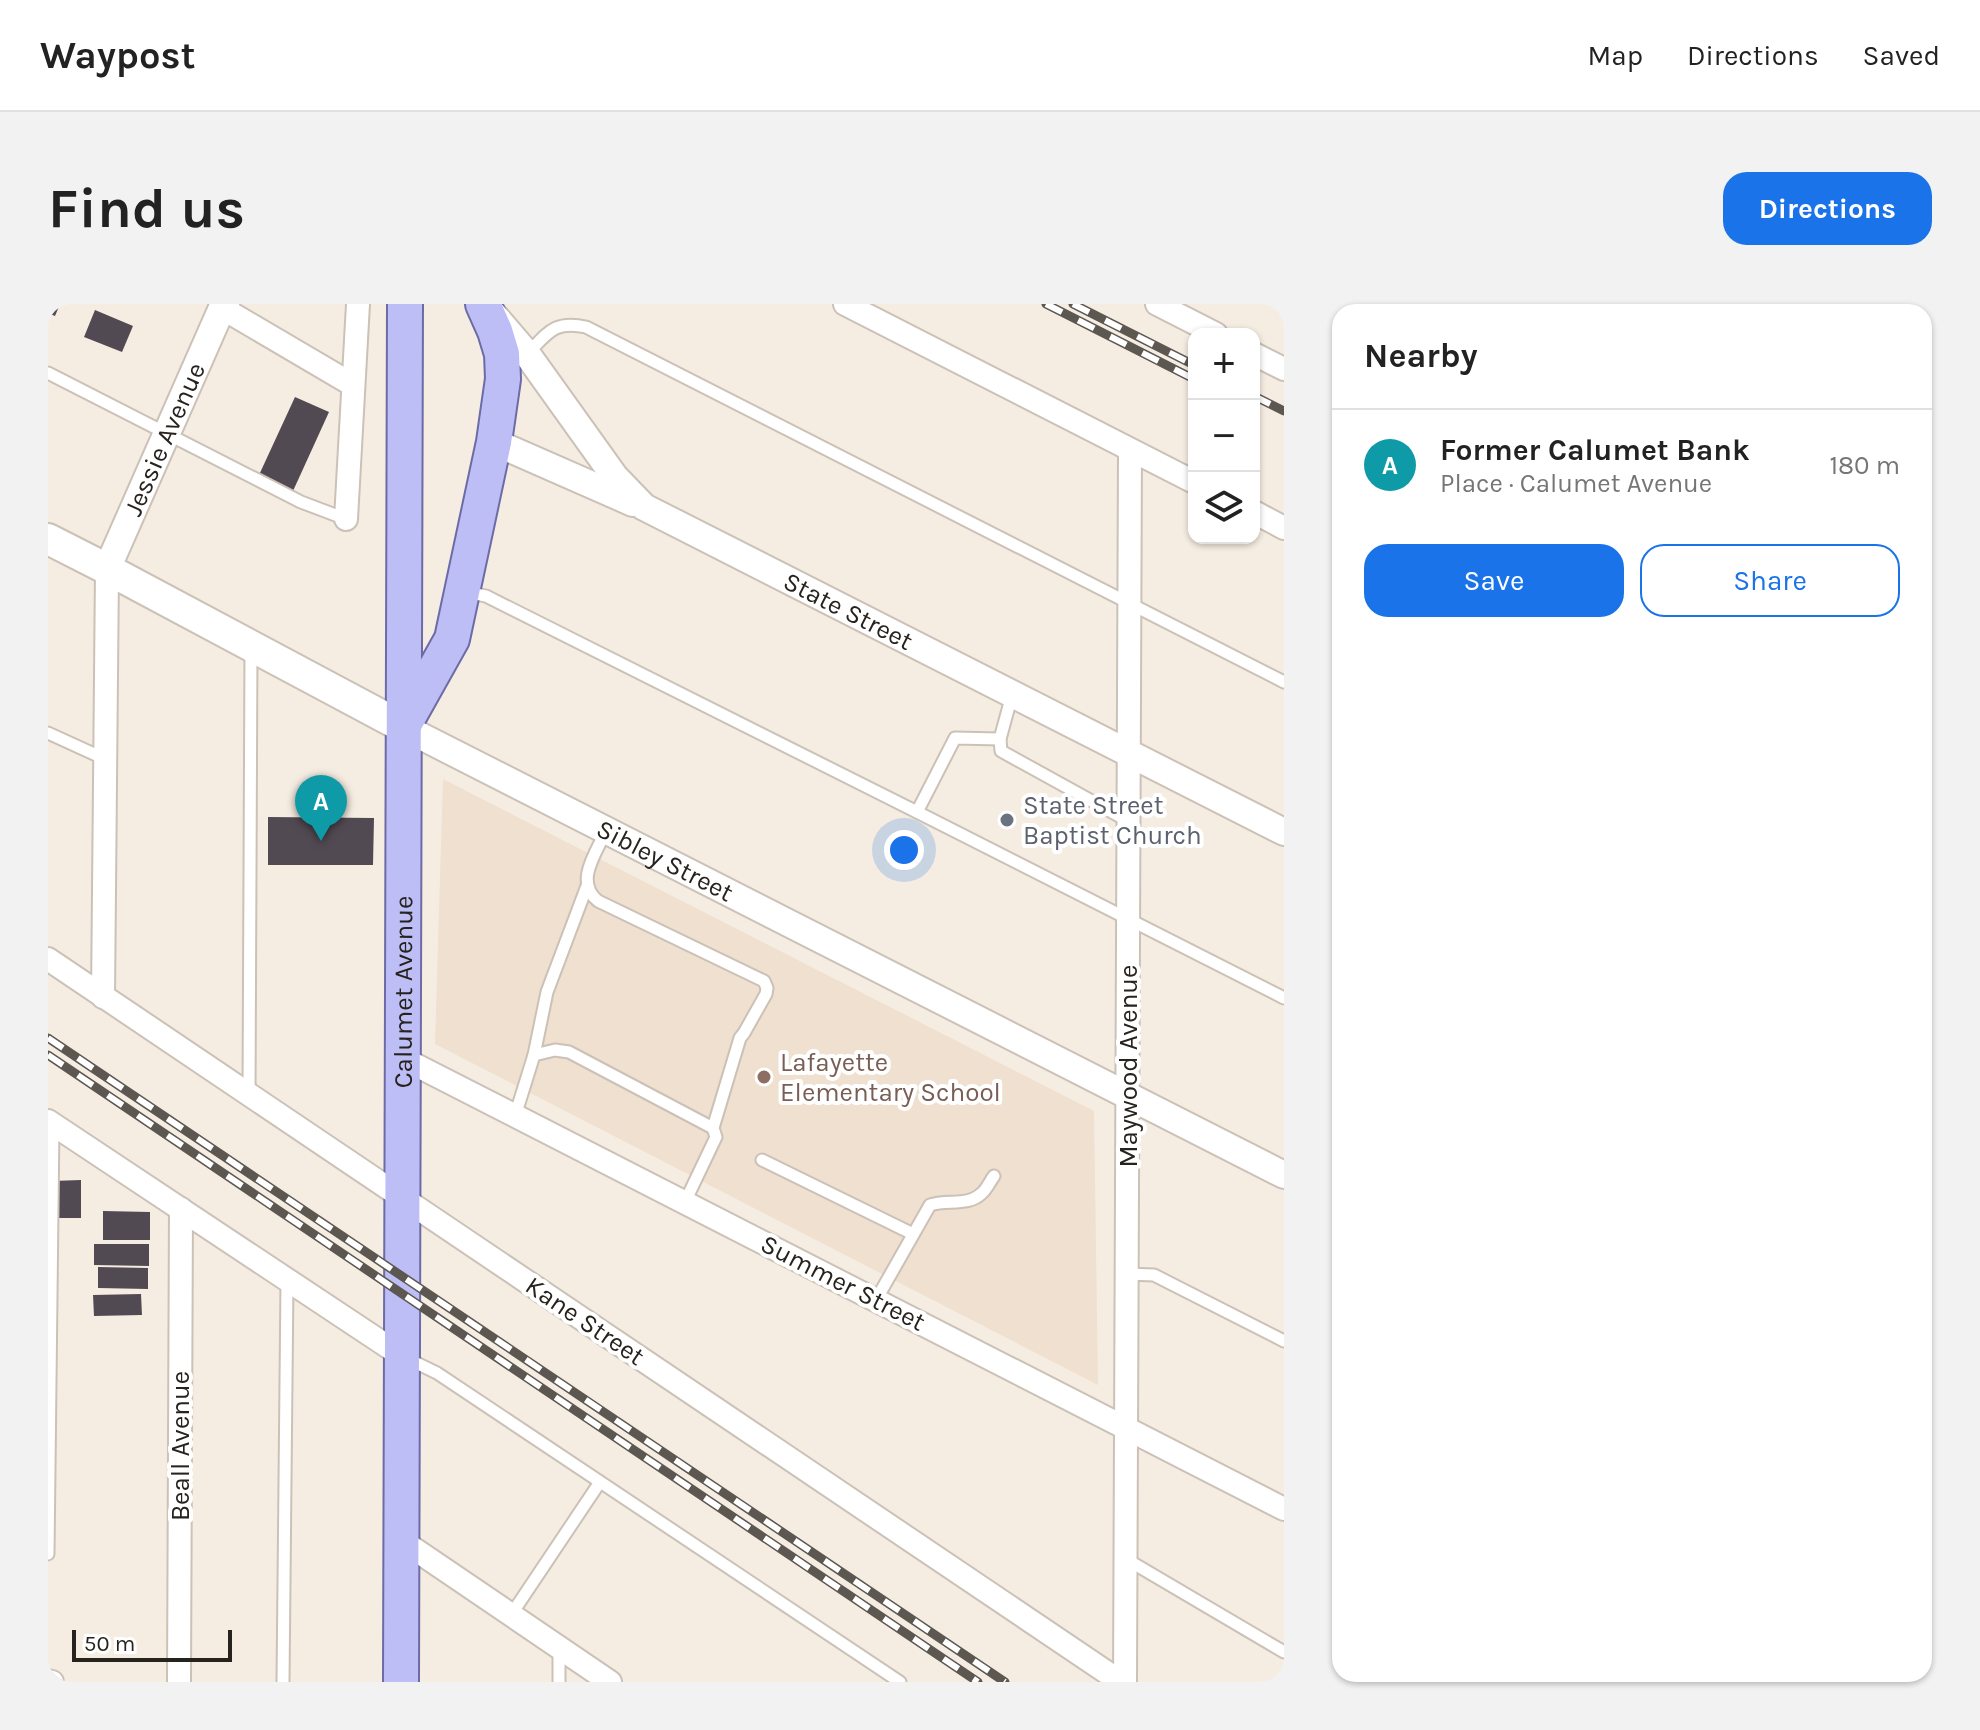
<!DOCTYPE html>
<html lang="en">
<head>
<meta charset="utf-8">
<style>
  :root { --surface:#fff; --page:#f2f2f2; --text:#222; --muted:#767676; --line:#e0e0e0; --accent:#1a73e8 }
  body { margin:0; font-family:Karla,sans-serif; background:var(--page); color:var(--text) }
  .controls { position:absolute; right:24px; top:24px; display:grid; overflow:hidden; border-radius:16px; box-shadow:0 2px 6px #0004 }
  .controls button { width:72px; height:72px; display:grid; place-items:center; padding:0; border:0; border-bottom:2px solid var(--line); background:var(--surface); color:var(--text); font:40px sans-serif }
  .scale { position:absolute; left:24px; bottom:20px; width:160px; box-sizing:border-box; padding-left:8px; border:4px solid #26221e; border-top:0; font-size:22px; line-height:28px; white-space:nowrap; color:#26221e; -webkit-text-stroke:6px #fff; paint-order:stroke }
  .you { position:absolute; left:856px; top:546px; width:28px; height:28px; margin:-20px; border:6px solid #fff; border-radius:50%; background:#1a73e8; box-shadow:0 0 0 12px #1a73e833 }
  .badge { display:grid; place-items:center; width:52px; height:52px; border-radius:50%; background:var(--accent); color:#fff; font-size:26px; font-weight:700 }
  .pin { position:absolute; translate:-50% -66px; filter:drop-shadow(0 2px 4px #0008) }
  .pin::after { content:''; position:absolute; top:42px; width:28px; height:24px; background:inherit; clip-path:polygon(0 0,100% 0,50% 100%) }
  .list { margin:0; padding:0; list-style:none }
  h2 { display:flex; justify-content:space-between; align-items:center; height:104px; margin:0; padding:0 32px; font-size:34px }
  h2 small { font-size:26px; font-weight:400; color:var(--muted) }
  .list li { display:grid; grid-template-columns:52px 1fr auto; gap:24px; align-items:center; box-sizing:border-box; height:112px; padding:0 32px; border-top:2px solid var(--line) }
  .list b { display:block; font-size:30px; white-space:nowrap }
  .list p { margin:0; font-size:26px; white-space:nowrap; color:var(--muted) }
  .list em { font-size:26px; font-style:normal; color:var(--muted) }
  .actions { display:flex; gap:16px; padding:24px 32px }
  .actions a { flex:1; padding:18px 0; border:2px solid var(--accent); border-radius:24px; text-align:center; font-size:28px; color:var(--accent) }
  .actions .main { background:var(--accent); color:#fff }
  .icon { flex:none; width:44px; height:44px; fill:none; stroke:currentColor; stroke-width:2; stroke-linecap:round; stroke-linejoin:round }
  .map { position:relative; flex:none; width:1236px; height:1378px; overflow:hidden; border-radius:24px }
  header { display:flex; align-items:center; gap:48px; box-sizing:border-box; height:112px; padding:0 40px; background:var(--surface); border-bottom:2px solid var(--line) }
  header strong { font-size:38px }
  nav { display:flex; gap:44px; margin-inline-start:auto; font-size:28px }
  .intro { display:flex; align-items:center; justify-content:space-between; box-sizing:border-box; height:192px; padding:0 48px }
  h1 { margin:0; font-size:56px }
  .button { padding:20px 36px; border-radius:24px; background:var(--accent); color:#fff; font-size:28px; font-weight:700 }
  main { display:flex; gap:48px; padding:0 48px }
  aside { flex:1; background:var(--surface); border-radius:24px; box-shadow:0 2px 6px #0004 }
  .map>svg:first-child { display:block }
  .built { fill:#efe0cf }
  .building { fill:#524a52 }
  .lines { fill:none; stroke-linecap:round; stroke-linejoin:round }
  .service-casing { stroke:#cbc1b7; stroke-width:15 }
  .minor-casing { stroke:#cbc1b7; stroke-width:26 }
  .tertiary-casing { stroke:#cbc1b7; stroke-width:30 }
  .secondary-casing { stroke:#cbc1b7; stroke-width:34 }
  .primary-casing { stroke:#6c6ba6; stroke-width:38 }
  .service { stroke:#fff; stroke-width:11 }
  .minor { stroke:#fff; stroke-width:22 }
  .tertiary { stroke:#fff; stroke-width:26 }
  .secondary { stroke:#fff; stroke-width:30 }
  .primary { stroke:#bdbef6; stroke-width:34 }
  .rail-casing { stroke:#5c5751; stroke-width:9 }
  .rail { stroke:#fff; stroke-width:6; stroke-dasharray:18; stroke-linecap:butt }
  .worship-dot { fill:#6b7280; stroke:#fff; stroke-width:3 }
  .education-dot { fill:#8d6e63; stroke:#fff; stroke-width:3 }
  .labels { text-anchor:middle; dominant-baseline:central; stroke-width:8; stroke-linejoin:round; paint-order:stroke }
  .street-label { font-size:26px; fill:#26221e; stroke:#fff }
  .worship-label { font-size:26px; fill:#5b616d; stroke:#fff; text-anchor:start }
  .education-label { font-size:26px; fill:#785e54; stroke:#fff; text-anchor:start }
</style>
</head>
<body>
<header>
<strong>Waypost</strong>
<nav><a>Map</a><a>Directions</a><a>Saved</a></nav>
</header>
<div class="intro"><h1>Find us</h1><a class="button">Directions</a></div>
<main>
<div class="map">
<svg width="1236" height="1378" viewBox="0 0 1236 1378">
  <rect width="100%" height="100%" fill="#f6ede2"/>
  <path class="built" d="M 395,475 L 1046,807 L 1050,1081 L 387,740 Z"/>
  <g class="building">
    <path d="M 0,0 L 12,0 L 7,12 L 0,9 Z"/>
    <path d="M 47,6 L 85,22 L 74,48 L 36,33 Z"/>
    <path d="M 247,93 L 281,108 L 245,187 L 211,171 Z"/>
    <path d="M 220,513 L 326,514 L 325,561 L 220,561 Z"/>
    <path d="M 33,876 L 33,914 L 4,914 L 4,877 Z"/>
    <path d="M 55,907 L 102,908 L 102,936 L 55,936 Z"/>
    <path d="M 46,940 L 101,940 L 101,962 L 46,961 Z"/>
    <path d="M 50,963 L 100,964 L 100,985 L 50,984 Z"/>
    <path d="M 93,990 L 94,1011 L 46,1012 L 45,991 Z"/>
  </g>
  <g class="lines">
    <defs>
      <g id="service">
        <path d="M 479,50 C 500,29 506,16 538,23 L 1236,378"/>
        <path d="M 0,69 L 253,198 L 298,215"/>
        <path d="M 417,288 L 438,292 L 869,508 L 1236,694"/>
        <path d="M 964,391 L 952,435 L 953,447 L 1080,517"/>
        <path d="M 0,429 L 57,455"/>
        <path d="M 869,508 L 907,434 L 952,435"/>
        <path d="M 558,527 C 548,549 526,578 550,597 L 716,677 L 719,684 L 718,690 L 696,729 L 692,734 L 665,824 L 668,833 L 637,898"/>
        <path d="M 486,751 L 499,688 L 539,582"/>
        <path d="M 201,791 L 203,344"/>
        <path d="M 467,812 L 486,751 L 507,746 L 521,748 L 665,824"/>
        <path d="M 714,856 L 865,930"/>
        <path d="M 1079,970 L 1106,971 L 1236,1037"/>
        <path d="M 828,996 L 882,901 C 899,895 920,903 934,889 C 939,885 942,877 946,872"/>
        <path d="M 358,1054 L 389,1069 L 852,1378"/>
        <path d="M 0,1250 L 5,821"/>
        <path d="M 1078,1255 L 1236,1348"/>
        <path d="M 463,1311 L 552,1178"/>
        <path d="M 235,1378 L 239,977"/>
        <path d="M 511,1378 L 511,1343"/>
      </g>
      <g id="minor">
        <path d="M 797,0 L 1146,178"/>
        <path d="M 1109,0 L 1168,30"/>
        <path d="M 174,4 L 305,81"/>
        <path d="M 1206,50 L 1236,65"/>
        <path d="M 1206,208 L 1236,224"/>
        <path d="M 298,215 L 310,0"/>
        <path d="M 0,655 L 1073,1378"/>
        <path d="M 55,693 L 59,265"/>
        <path d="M 354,754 L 1236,1205"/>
        <path d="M 0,817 L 354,1052"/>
        <path d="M 353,1236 L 562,1378"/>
        <path d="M 0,1377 L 4,1378"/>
        <path d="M 131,1378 L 133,905"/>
        <path d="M 1077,1378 L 1082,146"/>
      </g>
      <g id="tertiary">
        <path id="s1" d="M 444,9 L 479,50 L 567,173 L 596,203 L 1236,528"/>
        <path d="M 446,138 L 585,199"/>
        <path id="s2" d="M 59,265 L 174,4 L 178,0"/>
        <path id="s3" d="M 355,423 L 1236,871"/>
      </g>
      <path id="secondary" d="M 0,235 L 59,265 L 355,423"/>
      <g id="primary">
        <path d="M 357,419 L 404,335 L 446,138 L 455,75 L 454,50 L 447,27 L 435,0"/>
        <path id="s4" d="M 353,1378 L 357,0"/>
      </g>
    </defs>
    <use href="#service" class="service-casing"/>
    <use href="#minor" class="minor-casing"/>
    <use href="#tertiary" class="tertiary-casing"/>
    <use href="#secondary" class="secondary-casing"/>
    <use href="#primary" class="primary-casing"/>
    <use href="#service" class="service"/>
    <use href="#minor" class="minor"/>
    <use href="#tertiary" class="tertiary"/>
    <use href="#secondary" class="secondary"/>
    <use href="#primary" class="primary"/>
    <defs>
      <g id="rail">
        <path d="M 998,0 L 1146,75"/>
        <path d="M 1025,0 L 1146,61"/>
        <path d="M 1206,92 L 1236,107"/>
        <path d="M 0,734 L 957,1378"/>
        <path d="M 0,751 L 930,1378"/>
      </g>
    </defs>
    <use href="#rail" class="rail-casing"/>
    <use href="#rail" class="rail"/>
  </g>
  <circle class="worship-dot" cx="959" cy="516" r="8"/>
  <circle class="education-dot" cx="716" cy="773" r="8"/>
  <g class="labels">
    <g class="street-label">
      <text stroke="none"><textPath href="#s2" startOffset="142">Jessie Avenue</textPath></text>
      <text stroke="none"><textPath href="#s1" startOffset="476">State Street</textPath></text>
      <text stroke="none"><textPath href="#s3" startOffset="294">Sibley Street</textPath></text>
      <text stroke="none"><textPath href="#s4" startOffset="690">Calumet Avenue</textPath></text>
      <text transform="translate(1080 762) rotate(-90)">Maywood Avenue</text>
      <text transform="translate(795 979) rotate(27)">Summer Street</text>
      <text transform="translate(537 1017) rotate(34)">Kane Street</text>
      <text transform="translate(132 1142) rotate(-90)">Beall Avenue</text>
    </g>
    <g class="worship-label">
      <text x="975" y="501">State Street<tspan x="975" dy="30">Baptist Church</tspan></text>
    </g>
    <g class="education-label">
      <text x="732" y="758">Lafayette<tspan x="732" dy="30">Elementary School</tspan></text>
    </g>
  </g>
</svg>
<div class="controls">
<button>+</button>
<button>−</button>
<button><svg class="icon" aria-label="layers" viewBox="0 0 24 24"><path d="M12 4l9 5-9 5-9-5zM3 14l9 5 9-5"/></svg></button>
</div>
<div class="scale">50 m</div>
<div class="you"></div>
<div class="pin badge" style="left:273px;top:537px;background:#0f9aa8">A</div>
</div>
<aside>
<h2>Nearby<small></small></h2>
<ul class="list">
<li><span class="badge" style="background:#0f9aa8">A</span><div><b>Former Calumet Bank</b><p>Place · Calumet Avenue</p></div><em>180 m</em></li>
</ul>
<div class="actions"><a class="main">Save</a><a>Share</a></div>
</aside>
</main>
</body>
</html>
